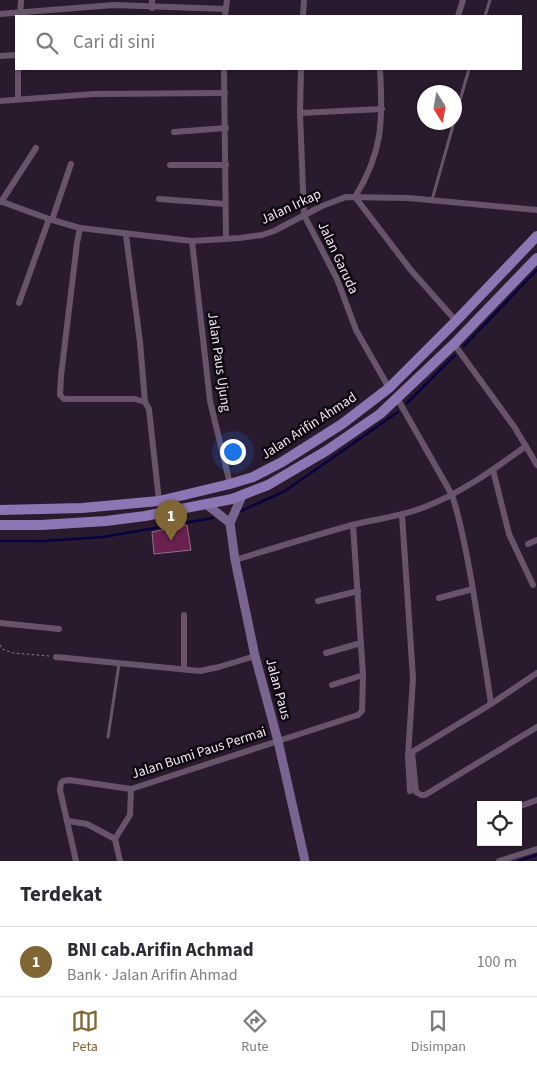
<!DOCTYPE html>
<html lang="id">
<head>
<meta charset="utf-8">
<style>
  :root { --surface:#fff; --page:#f7f7f7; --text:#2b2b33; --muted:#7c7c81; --line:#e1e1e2; --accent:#7f6634 }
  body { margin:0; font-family:"Source Sans 3",sans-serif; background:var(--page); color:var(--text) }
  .controls { position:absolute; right:15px; bottom:15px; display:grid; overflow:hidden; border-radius:0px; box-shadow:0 1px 4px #0004 }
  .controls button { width:45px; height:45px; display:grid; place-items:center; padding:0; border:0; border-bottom:1px solid var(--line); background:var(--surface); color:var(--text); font:25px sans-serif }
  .compass { position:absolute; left:417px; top:85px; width:45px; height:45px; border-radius:50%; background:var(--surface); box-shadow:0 1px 4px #0004; rotate:169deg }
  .you { position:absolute; left:232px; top:451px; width:18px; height:18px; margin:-12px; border:4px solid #fff; border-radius:50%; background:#1a73e8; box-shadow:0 0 0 8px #1a73e833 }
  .badge { display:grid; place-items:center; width:32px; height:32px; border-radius:50%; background:var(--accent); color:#fff; font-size:16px; font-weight:700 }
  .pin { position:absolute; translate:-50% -41px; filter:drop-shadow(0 1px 2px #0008) }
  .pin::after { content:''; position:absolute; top:26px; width:18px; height:15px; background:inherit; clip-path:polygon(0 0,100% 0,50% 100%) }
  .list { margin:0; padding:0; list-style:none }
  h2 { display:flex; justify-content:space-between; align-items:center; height:65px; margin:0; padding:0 20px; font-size:21px }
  h2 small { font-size:16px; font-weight:400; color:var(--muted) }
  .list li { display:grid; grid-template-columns:32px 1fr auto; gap:15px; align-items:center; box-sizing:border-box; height:70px; padding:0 20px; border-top:1px solid var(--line) }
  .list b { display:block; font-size:19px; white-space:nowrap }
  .list p { margin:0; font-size:16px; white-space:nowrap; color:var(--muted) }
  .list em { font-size:16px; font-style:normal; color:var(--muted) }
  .icon { flex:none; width:28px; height:28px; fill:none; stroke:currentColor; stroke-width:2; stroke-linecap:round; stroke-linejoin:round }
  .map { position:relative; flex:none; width:537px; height:861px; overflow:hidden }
  .search { position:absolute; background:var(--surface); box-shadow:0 1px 4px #0004; left:15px; right:15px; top:15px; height:55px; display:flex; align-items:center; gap:12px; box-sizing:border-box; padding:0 18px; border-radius:0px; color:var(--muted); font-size:19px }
  .sheet { height:135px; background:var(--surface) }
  nav { display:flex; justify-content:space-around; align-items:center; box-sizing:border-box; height:70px; border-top:1px solid var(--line); background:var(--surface); font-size:14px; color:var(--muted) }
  nav a { display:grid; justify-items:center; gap:2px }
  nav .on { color:var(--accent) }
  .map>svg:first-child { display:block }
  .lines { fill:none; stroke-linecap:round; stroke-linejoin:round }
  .stream { stroke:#080042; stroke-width:2.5 }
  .building { fill:#6a214f; stroke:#907382 }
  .path { stroke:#867889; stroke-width:1; stroke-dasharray:2.5 2.5; stroke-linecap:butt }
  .service { stroke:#67546b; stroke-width:3 }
  .minor { stroke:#67546b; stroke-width:6 }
  .secondary { stroke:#7a6590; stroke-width:9 }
  .primary { stroke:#8d76b4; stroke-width:10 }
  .labels { text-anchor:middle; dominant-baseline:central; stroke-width:5; stroke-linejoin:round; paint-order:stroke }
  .street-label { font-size:14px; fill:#f3e8f5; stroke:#0f0810 }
</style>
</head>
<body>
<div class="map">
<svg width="537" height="861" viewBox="0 0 537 861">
  <rect width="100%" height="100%" fill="#2a1a2d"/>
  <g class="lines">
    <g class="stream">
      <path d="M 464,346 L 537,270"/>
      <path d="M 407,403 L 455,355"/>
      <path d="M 241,511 L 285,491 L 398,412"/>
      <path d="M 0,541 L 44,541 L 103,537 L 213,518"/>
      <path d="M 519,861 L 537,855"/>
    </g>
  </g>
  <path class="building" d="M 187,525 L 191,550 L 154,554 L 152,532 Z"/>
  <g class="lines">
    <path class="path" d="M 0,645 L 2,649 L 13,653 L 49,656"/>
    <g class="service">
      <path d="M 485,16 L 490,0"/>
      <path d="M 454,121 L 469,69"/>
      <path d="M 432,200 L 454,122"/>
      <path d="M 108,737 L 119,664"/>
    </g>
    <g class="minor">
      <path d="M 152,8 L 152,0"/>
      <path d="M 0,14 L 114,5 L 226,9"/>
      <path d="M 20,16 L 21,0"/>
      <path d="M 225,16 L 227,0"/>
      <path d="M 303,16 L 304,0"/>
      <path d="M 458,16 L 463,0"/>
      <path d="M 0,56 L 16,55"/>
      <path d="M 18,69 L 18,99"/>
      <path d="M 224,69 L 226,239"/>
      <path d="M 301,69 L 300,113 L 304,215 L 337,279 L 356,330 L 389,388"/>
      <path d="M 380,69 C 383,120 383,152 355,197 L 410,269 L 456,321"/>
      <path d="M 0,101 L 94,94 L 225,93"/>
      <path d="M 300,113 L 382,109"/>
      <path d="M 174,132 L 226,128"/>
      <path d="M 170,165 L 226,165"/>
      <path d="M 159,199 L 225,204"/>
      <path d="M 0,201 L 49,219 L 80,228 L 192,241 L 240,238 L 262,235 L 274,231 L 322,206 L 346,197 L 408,198 L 537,210"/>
      <path d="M 1,202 L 36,148"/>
      <path d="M 52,220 L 71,164"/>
      <path d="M 80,228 L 77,243 L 61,376 L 60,395 L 64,399 L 135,399 L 145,402 L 149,409 L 159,501"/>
      <path d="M 126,235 L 140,342 L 145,402"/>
      <path d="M 192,241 L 210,401 L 230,484"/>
      <path d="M 19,303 L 49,219"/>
      <path d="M 454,344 L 515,428 L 537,465"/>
      <path d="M 397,398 L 452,495 C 461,522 466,550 471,578 C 478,620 485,662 491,704"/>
      <path d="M 493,470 L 509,534 L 533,585"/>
      <path d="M 402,515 L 413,678 L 408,757 L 410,791"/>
      <path d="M 528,544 L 537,540"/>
      <path d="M 235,560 C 274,548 313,536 352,525 C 375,519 399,517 422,508 C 460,494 493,470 526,446"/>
      <path d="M 439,598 L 473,589"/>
      <path d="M 318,601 L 358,591"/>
      <path d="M 0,623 L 59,629"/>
      <path d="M 326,653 L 361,643"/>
      <path d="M 56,657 L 200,671 L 219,667 L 255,656"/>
      <path d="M 184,669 L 184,615"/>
      <path d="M 537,673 L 491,704 L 412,752 L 416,792 L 421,795 L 425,795 L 537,727"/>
      <path d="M 332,685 L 363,675"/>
      <path d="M 518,807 L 537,800"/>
      <path d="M 68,821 L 87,824 L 115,839 L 120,861"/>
      <path d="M 115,839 L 130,815 L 131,789"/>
      <path d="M 76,861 L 60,790 L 61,783 L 63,781 L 69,780 L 131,789 L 358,715 L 362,711 L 363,675 L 353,525"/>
      <path d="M 499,861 L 537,849"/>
    </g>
    <g class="secondary">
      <path d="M 242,496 L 230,523 L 235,560 L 255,656 L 278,741 L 305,861"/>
      <path d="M 206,504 L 230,523"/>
    </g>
    <g class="primary">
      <path d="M 0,510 L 82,508 L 159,501 L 230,484 L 253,477 L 282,462 L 342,424 L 389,388 L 456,321 L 537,236"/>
      <path d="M 0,525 L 41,525 L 106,521 L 145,516 L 232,499 L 268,485 L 326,451 L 380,414 L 454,344 L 537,258"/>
    </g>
  </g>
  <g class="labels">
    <g class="street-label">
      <text transform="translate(291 207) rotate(-25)">Jalan Irkap</text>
      <text transform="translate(338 258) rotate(65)">Jalan Garuda</text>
      <text transform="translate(219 362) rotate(82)">Jalan Paus Ujung</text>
      <text transform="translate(309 426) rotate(-33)">Jalan Arifin Ahmad</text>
      <text transform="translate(278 689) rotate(75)">Jalan Paus</text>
      <text transform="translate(199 753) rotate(-18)">Jalan Bumi Paus Permai</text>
    </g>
  </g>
</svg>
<div class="controls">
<button><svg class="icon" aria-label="locate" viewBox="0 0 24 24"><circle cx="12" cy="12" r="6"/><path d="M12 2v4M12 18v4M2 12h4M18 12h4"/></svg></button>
</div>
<svg class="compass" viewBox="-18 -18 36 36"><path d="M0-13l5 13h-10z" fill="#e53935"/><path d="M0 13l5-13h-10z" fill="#7c7c81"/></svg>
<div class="you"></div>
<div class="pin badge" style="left:171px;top:541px">1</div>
<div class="search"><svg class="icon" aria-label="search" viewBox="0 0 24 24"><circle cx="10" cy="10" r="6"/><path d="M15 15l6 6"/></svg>Cari di sini</div>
</div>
<section class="sheet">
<h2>Terdekat<small></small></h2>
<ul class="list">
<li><span class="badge">1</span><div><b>BNI cab.Arifin Achmad</b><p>Bank · Jalan Arifin Ahmad</p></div><em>100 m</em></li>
</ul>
</section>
<nav>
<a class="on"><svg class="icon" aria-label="map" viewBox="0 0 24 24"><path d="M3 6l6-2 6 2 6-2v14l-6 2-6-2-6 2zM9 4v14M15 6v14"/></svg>Peta</a>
<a><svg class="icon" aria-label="directions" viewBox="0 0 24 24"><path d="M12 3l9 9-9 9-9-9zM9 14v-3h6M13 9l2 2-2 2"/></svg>Rute</a>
<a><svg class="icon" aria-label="saved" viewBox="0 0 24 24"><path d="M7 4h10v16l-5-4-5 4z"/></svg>Disimpan</a>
</nav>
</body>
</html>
